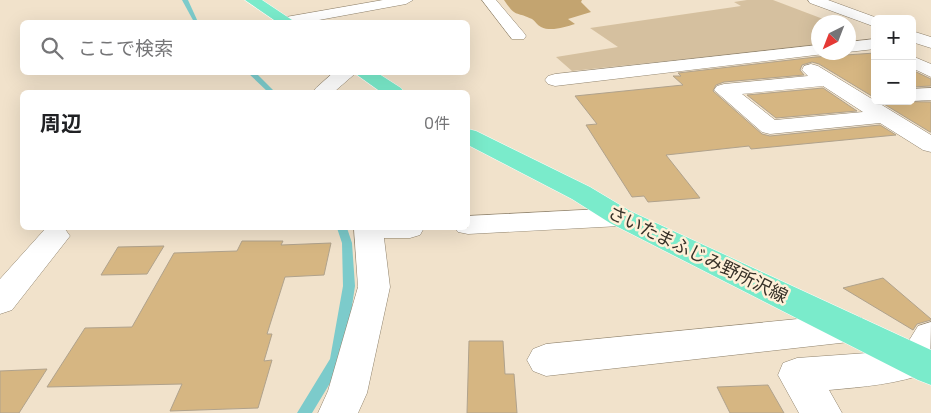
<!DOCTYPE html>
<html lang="ja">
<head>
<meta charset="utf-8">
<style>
  :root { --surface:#fff; --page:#f2f2f2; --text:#202124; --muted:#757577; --line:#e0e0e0 }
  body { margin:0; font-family:Poppins,"Noto Sans JP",sans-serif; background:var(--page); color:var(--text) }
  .controls { position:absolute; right:15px; top:15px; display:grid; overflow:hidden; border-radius:8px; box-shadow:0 5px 20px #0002 }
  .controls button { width:45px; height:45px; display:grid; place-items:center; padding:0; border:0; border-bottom:1px solid var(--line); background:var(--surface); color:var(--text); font:25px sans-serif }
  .compass { position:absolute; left:811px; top:15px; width:45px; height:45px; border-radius:50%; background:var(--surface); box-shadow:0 5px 20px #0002; rotate:222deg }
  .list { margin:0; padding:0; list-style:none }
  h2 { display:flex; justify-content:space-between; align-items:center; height:65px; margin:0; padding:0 20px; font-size:21px }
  h2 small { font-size:16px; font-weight:400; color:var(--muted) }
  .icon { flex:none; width:28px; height:28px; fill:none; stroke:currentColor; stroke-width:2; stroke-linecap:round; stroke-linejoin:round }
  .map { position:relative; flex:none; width:931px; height:413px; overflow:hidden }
  .search { position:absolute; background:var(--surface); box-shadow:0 5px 20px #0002; left:20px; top:20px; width:450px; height:55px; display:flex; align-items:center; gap:12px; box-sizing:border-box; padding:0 18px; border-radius:8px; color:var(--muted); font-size:19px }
  .panel { position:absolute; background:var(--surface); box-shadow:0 5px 20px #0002; left:20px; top:90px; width:450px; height:140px; border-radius:8px }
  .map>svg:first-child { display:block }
  .green { fill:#d5c09f }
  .forest { fill:#c3a470 }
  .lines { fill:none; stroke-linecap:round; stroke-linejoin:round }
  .stream { fill:#7ccbcb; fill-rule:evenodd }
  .building { fill:#d6b682; stroke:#b0a28c }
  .minor-casing { stroke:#90836d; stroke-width:1 }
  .major-casing { stroke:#fff; stroke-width:1 }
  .minor { fill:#fff; fill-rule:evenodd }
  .major { fill:#7aebcb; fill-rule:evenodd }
  .labels { text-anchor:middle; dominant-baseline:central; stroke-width:5; stroke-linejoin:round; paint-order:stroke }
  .street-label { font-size:18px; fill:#373128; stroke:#fff0d8 }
</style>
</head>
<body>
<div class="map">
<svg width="931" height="413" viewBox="0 0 931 413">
  <rect width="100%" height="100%" fill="#f1e2cb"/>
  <path class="green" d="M 747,0 L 773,0 L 831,22 L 818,22 L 818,45 L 572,71 L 556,57 L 618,47 L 590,28 L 741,6 L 734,2 Z"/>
  <path class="forest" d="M 504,0 L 582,0 L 581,2 L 591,12 L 568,19 L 575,24 C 565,27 551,32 541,27 C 537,25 535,21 532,19 C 516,11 516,18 504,0 Z"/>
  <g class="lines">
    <g class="stream">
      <path d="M 182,0 L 188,0 L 198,22 L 194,22 Z"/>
      <path d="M 247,72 L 255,72 L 275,92 L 268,92 Z"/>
      <path d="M 337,228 L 347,228 L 352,243 L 355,286 L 344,360 L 312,413 L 297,413 L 330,359 L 343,286 L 342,243 Z"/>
    </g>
  </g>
  <g class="building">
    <path d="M 875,53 L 875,98 L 819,64 L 812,62 L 802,65 L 800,70 L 804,75 L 724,82 L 716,85 L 713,91 L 762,134 L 770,136 L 880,125 L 896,135 L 751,149 L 749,146 L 666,155 L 700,198 L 648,202 L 644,196 L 632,197 L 586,125 L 597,124 L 575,96 L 683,85 L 673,76 L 681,76 L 678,73 L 816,57 Z"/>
    <path d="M 912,70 L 931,79 L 931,86 L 912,87 Z"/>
    <path d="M 823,88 L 857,111 L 776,118 L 747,95 Z"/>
    <path d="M 879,101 L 931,102 L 931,132 L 930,132 Z"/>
    <path d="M 242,241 L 283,241 L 281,245 L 331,243 L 324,275 L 285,277 L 267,334 L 272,334 L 264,361 L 272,360 L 258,408 L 170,411 L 182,384 L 47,387 L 85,328 L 132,327 L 174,253 L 237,251 Z"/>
    <path d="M 164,246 L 147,274 L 101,275 L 118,247 Z"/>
    <path d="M 883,278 L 931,319 L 931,320 L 917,324 L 913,330 L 843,288 Z"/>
    <path d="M 469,341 L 503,341 L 505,374 L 514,374 L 517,413 L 467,413 Z"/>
    <path d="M 47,369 L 19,413 L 0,413 L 0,371 Z"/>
    <path d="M 768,385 L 784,413 L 730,413 L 717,387 Z"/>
  </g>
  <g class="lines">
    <defs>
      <g id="minor">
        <path d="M 383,0 L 413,0 L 406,4 L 308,22 L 278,22 L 281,19 L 286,17 Z"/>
        <path d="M 482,0 L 496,0 L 524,33 L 526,36 L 524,39 L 512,39 Z"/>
        <path d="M 808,0 L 828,0 L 880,19 L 875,19 L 875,27 L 870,25 L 810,3 Z"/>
        <path d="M 912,31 L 931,37 L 931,48 L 912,42 Z"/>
        <path d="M 875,39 L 875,49 L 848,52 L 848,42 Z"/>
        <path d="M 818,45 L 818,52 L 824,54 L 555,86 L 548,84 L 545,80 L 548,76 L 555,74 Z"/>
        <path d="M 912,56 L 931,64 L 931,77 L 912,68 Z"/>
        <path d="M 811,64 L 818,66 L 931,135 L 931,152 L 923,150 L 880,123 L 770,134 L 762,132 L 714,90 L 717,86 L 724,84 L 808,76 L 802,70 L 804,66 ZM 823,86 L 863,112 L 775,120 L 742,94 Z"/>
        <path d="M 334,72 L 357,72 L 334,92 L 313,92 L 316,88 Z"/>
        <path d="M 931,88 L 931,100 L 912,101 L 912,89 Z"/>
        <path d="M 620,208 L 630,211 L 634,217 L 630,223 L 620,226 L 468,234 L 458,232 L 455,228 L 468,228 L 468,216 Z"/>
        <path d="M 50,228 L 65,229 L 70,236 L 12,310 L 0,314 L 0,279 L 45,229 Z"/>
        <path d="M 354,228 L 424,228 L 420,235 L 410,238 L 384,238 L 390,287 L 367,393 L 358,413 L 318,413 L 328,391 L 358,287 Z"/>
        <path d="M 849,314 L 862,318 L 867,328 L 862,338 L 849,342 L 546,376 L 533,371 L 527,360 L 533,349 L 546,344 Z"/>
        <path d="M 931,322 L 930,372 C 898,384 863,387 829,390 L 842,413 L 799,413 L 778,375 L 783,363 L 797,358 L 867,353 L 905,347 L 918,326 Z"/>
      </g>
      <g id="major">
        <path d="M 245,0 L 262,0 L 295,22 L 277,22 Z"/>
        <path d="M 353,72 L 376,72 L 401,88 L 404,92 L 381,92 Z"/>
        <path d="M 468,129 L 476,131 L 590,187 L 630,211 L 931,350 L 931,385 L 918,380 L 610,223 L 572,199 L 468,145 Z"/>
      </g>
    </defs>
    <use href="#minor" class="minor-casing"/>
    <use href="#major" class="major-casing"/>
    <use href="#minor" class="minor"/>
    <use href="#major" class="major"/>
  </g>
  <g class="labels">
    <g class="street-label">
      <text transform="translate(698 254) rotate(26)">さいたまふじみ野所沢線</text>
    </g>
  </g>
</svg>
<div class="controls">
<button>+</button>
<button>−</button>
</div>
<svg class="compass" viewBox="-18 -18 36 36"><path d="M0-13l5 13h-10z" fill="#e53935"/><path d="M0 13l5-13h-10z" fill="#757577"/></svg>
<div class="search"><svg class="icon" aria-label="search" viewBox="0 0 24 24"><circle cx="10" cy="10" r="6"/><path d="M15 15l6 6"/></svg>ここで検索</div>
<section class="panel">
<h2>周辺<small>0件</small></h2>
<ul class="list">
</ul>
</section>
</div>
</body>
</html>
